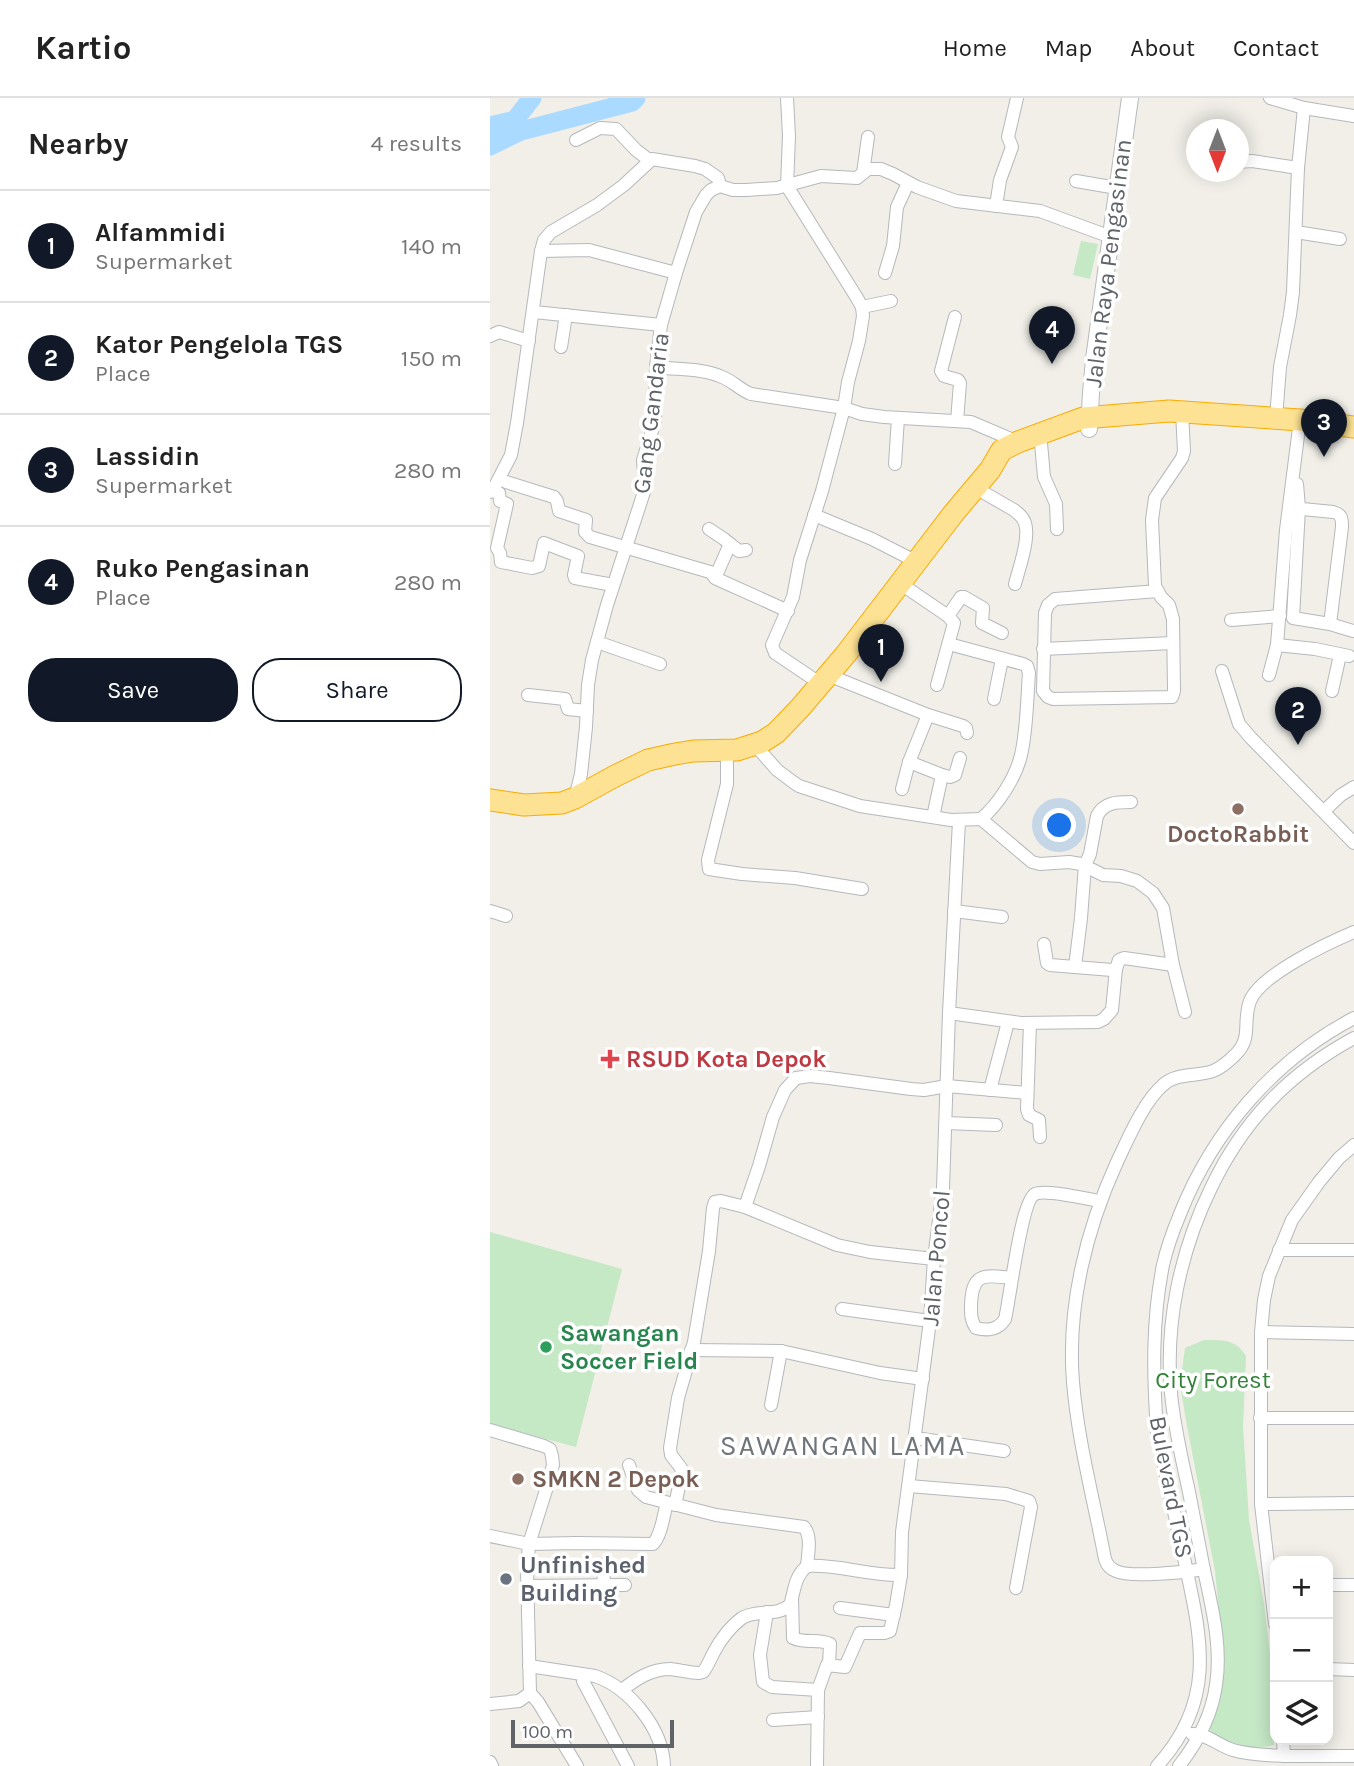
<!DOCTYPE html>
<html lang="en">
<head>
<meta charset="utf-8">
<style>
  :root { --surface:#fff; --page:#f6f6f6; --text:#222; --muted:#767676; --line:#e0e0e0; --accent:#111827 }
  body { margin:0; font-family:Karla,sans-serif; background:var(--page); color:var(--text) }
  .controls { position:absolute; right:21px; bottom:21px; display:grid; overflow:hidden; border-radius:14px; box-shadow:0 4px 18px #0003 }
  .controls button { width:63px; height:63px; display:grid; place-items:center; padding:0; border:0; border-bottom:2px solid var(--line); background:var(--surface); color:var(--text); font:35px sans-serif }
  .compass { position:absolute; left:696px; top:21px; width:63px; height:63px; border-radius:50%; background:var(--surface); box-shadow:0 4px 18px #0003; rotate:180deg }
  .scale { position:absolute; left:21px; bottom:18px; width:163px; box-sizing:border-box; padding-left:7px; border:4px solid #5f6368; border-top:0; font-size:19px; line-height:24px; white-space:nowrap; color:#5f6368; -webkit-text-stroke:5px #fff; paint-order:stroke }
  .you { position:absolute; left:570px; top:728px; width:24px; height:24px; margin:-18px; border:5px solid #fff; border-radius:50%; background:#1a73e8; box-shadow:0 0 0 10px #1a73e833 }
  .badge { display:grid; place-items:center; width:46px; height:46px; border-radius:50%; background:var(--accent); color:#fff; font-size:23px; font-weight:700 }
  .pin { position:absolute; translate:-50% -58px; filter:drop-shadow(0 2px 4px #0008) }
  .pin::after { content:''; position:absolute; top:37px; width:24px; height:21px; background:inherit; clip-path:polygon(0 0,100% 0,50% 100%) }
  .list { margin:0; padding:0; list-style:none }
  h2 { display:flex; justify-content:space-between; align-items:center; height:91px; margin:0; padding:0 28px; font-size:30px }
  h2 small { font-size:23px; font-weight:400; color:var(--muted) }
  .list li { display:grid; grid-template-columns:46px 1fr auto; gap:21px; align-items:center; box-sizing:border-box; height:112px; padding:0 28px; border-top:2px solid var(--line) }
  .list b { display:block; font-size:26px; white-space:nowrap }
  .list p { margin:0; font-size:23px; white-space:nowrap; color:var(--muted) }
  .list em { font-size:23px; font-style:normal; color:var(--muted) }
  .actions { display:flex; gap:14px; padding:21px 28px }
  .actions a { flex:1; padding:16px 0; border:2px solid var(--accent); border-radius:28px; text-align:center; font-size:24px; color:var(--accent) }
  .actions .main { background:var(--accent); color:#fff }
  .icon { flex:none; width:38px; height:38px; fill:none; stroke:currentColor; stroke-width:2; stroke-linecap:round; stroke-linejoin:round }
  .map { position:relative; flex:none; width:864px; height:1668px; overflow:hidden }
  header { display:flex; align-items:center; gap:42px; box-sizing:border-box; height:98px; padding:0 35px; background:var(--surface); border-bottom:2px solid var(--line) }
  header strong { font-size:33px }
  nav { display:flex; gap:38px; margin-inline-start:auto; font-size:24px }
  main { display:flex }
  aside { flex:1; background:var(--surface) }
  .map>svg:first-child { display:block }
  .green { fill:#c5e8c5 }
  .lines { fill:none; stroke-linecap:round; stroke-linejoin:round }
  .river { stroke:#aadaff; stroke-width:19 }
  .street-casing { stroke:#b5b8bc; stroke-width:14 }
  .secondary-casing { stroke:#b6babf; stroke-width:18 }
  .highway-casing { stroke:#f9ab00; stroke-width:23 }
  .street { stroke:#fff; stroke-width:12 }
  .secondary { stroke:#fff; stroke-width:16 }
  .highway { stroke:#fde293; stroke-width:21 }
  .education-dot { fill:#8d6e63; stroke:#fff; stroke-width:2.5 }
  .health-dot { fill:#e0444e; stroke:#fff; stroke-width:2.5 }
  .leisure-dot { fill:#2e9e5b; stroke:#fff; stroke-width:2.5 }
  .worship-dot { fill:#6b7280; stroke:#fff; stroke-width:2.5 }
  .labels { text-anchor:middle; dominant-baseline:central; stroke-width:7; stroke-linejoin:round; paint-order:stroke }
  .street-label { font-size:24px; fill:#5f6368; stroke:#fff }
  .education-label { font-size:24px; font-weight:bold; fill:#785e54; stroke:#fff }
  .health-label { font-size:24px; font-weight:bold; fill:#be3a42; stroke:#fff; text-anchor:start }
  .leisure-label { font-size:24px; font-weight:bold; fill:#27864d; stroke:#fff; text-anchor:start }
  .park-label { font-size:24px; fill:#348238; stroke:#fff }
  .worship-label { font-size:24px; font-weight:bold; fill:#5b616d; stroke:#fff; text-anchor:start }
  .quarter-label { font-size:28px; letter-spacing:2px; fill:#70757a; stroke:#fff }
</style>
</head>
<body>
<header>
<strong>Kartio</strong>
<nav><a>Home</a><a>Map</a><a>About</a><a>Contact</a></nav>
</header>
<main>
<aside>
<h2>Nearby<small>4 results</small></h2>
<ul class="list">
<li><span class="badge">1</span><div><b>Alfammidi</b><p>Supermarket</p></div><em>140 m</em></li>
<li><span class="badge">2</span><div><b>Kator Pengelola TGS</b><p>Place</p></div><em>150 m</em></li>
<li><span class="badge">3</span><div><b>Lassidin</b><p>Supermarket</p></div><em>280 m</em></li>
<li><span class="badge">4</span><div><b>Ruko Pengasinan</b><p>Place</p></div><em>280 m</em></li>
</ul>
<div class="actions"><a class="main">Save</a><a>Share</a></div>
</aside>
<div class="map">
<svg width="864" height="1668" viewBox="0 0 864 1668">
  <rect width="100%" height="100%" fill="#f1efe8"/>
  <g class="green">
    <path d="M 591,143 L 608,146 L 600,181 L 583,177 Z"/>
    <path d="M 0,1134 L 132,1171 L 86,1349 L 0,1326 Z"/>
    <path d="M 714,1242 C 732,1242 746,1241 756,1258 L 753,1329 L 759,1422 L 774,1505 L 780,1557 L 784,1647 L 765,1651 L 738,1643 L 721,1634 L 719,1626 L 733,1583 L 731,1534 L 725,1473 L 697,1328 L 690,1286 L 695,1250 Z"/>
  </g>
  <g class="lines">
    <g class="river">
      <path d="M 0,28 L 25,22 L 42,0"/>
      <path d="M 0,48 L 31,33 L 142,4 L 146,0"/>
    </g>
    <defs>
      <g id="street">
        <path d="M 297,0 L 299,38 L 297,88 L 367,200 L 372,209 L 373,218 L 369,243 L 358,284 L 354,310 L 332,393 L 310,462 L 303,499 L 282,547 L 285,555 L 331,586"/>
        <path d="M 780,0 L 814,10 L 864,18"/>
        <path d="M 86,42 L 110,30 L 126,31 L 146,52 L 159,62"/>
        <path d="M 748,64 L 762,63 L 808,70"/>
        <path d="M 373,75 L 378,39"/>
        <path d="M 586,83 L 627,90"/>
        <path d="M 506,108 L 510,82 L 522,49 L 518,39 L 527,0"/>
        <path d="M 806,134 L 850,141"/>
        <path d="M 51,153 L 99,152 L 186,175"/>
        <path d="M 395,175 L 403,148 L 407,109 L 418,85"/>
        <path d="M 372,209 L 401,203"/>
        <path d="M 44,214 L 171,227"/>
        <path d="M 465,219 L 451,273 L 454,278 L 468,282 L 470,285 L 467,323"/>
        <path d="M 0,238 L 9,234 L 39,243"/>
        <path d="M 71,249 L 76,217"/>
        <path d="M 166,269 C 187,272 213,270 232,279 C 243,283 250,292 261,296 L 354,310 L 372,316 L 394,319 L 481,324 L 528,344 L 530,347"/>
        <path d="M 786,320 L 790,269 L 800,217 L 803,194 L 808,70 L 814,10"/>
        <path d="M 551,345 L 554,379 L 566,406 L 567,431"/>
        <path d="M 405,366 L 408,320"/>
        <path d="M 16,384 L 64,399 L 67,403 L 69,413 L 96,422 L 95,434 L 100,439 L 220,474 L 227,481 L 298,513"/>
        <path d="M 807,386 L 809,410 L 803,520 L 840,526 L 863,533"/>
        <path d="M 484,389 L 524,412 C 529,416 533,419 535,425 C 540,441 529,470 525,486"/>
        <path d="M 3,392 L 9,395 L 10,403 L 17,406 L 7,450 L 10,455 L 11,464 L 42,470 L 49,468 L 54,445 L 88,458 L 84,477 L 85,480 L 123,487"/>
        <path d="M 0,394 L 3,392 L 21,357 L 27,325 L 51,153 L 54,142 L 61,134 L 107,107 L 134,87 L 162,61 L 205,68 L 215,71 L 228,80 L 230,88"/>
        <path d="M 802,410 L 843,414 C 852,416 852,421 852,429 L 840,526"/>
        <path d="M 324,417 L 382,441 L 427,464"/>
        <path d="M 219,431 L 234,441 L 240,446"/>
        <path d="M 225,480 L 240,446 L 249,453 L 256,452"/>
        <path d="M 411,486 L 458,518"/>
        <path d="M 668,493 L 565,501 L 558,507 L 555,515 L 553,593 L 558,599 L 563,601 L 682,599 L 684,593 L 683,521 L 679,507 L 671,499 L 665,488 L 662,422 L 665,400 L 692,360 L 694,353 L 692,314"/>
        <path d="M 741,522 L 790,518"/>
        <path d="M 107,544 L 170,566"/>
        <path d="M 459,546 L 533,566 L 537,568 L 539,575 C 537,601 537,632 531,657 C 526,679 508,707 491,721"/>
        <path d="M 787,547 L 825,551 L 859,558"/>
        <path d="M 553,551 L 683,545"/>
        <path d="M 732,573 L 749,626 L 761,640 L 864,745"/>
        <path d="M 338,577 L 438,617 L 473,628 L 476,630 L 477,635"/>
        <path d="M 779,577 L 787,547 L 796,432 L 810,322"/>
        <path d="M 447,587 L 464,525 L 458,518 L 471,499 L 474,499 L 493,510 L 492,525 L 512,535"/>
        <path d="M 842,593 L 850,557"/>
        <path d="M 38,597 L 75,601 L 78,611 L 97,613"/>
        <path d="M 504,601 L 512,561"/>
        <path d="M 265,647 L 287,672 L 303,684 L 309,688 L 370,708 L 461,722 L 491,721 L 542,764 L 550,766 L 579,764 L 591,766 L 613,777 L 631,778 L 647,783 L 663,795 L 673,810 L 683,867 L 695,914"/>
        <path d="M 237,653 L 237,686 L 218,762 L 219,771 L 252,776 L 305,780 L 372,791"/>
        <path d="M 419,664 L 452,677 L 443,719"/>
        <path d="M 452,677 L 460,679 L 465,677 L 470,660"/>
        <path d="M 412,691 L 419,664 L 438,617"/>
        <path d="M 85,700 L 91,676 L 96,629 L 98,587 L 102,562 L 117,507 L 155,391 L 153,362 L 165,323 L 166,269 L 171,227 L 186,175 L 206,114 L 216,97 L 221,92 L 230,88 L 243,92 L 256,92 L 287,90 L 331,78 L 367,80 L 378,71 L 391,71 L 403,76 L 427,89 L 466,103 L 550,113 L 621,139"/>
        <path d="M 834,713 L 851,697 L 864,689"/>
        <path d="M 0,813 L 16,818"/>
        <path d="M 464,813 L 512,819"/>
        <path d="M 554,846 L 557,865 L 560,867 L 622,872 L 626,871 L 629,862 L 634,860 L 683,867"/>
        <path d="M 585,869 L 591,820 L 595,767 L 600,756 L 607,718 C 614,704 627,704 641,704"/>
        <path d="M 459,915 L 531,925 L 608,924 L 614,921 L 622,912 L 626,871"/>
        <path d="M 540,925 L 537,1011 L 539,1017 L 549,1022 L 550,1039"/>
        <path d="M 500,992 L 518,924"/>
        <path d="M 456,1025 L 506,1027"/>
        <path d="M 255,1109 L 269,1068 L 283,1019 L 295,992 L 306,980 L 320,978 L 339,980 L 421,991 L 434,992 L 457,988 L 537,995"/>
        <path d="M 789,1152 L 864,1152"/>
        <path d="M 521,1180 C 492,1176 482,1176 481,1208 C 481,1217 481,1223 486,1230 C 498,1233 508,1232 515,1221 C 520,1201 531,1103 545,1096 C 555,1091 597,1101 610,1103"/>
        <path d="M 352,1211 L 440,1223"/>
        <path d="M 771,1234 L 864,1236"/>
        <path d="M 201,1252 L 291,1253 L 390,1275 L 433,1281"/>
        <path d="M 281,1307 L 291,1253"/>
        <path d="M 770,1320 L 864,1320"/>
        <path d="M 0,1332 L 54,1348 L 60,1351 L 62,1358 L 63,1367 L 57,1389 L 39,1446 L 37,1472 L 40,1595 L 48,1604 L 87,1668"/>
        <path d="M 425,1340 L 514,1353"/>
        <path d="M 139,1367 L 148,1392 L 156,1399 L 226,1417 L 314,1429 C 322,1439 318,1455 317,1468"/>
        <path d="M 419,1388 L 516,1396 L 539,1403 L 541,1409 L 526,1490"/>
        <path d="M 771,1406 L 864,1405"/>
        <path d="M 185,1407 L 192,1375 L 191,1370 L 181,1357 L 180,1350 L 188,1300 L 204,1244 L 219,1153 L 223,1110 L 225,1104 L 231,1103 L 255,1109 L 347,1147 L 380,1154 L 444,1161"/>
        <path d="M 0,1438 L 39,1446 L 86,1445 L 163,1446 C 172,1436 173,1418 177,1405"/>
        <path d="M 113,1467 L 114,1488"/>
        <path d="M 714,1471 C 697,1474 640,1480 626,1473 C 620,1471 617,1467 615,1461 C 604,1403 588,1344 583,1284 C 577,1209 596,1132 627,1064 C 638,1041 654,1003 673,987 C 687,974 707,979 723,973 C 731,970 739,963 745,957 C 763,940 752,924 760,903 C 770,877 838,845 864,834"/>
        <path d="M 838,1487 L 864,1487"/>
        <path d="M 37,1488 L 135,1487"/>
        <path d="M 302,1501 L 303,1540 C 315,1546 329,1540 340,1546 L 339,1567"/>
        <path d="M 350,1510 L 404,1517"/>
        <path d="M 277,1514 L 270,1557 L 273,1584 L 282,1589 L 328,1592 L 327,1668"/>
        <path d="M 785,1526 L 771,1406 L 771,1234 L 774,1202 L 779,1178 L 802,1122 L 829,1084 L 849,1060 L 864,1047"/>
        <path d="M 39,1568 L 105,1578 C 140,1590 173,1631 174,1668"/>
        <path d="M 838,1571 L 864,1572"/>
        <path d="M 93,1583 L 138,1668"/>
        <path d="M 132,1592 C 146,1581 161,1571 180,1571 C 190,1572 200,1575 209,1575 L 213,1574 C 218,1568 220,1561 224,1554 C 230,1542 241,1528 252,1520 C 267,1511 287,1519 300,1507 C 305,1492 304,1479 317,1468 C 348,1466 379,1478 411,1477 L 412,1434 L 440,1223 L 444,1161 L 453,1090 L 459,915 L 469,723"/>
        <path d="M 328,1592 L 337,1567 L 355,1569 L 370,1535 L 394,1535 L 400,1533 L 406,1507 L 411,1477"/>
        <path d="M 0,1606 L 29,1603 L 40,1595"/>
        <path d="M 283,1622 L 328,1619"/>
        <path d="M 702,1636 C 716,1635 729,1648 743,1652 C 760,1657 777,1657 794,1658"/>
        <path d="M 793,1642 L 794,1658 L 864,1658"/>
        <path d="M 0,1664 L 2,1668"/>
        <path d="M 667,1668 C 728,1602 711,1539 694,1460 C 685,1417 675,1375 667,1333 C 663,1277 662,1222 673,1167 C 677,1149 683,1133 690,1116 C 723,1033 784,962 864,920"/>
        <path d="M 689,1668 C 707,1645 722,1616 726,1587 C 732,1548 722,1510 714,1472 C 709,1446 704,1420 699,1394 C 692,1361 684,1329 681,1295 C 675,1225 690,1154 721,1090 C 753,1023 798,976 864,940"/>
      </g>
      <path id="secondary" d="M 599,331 L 601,295 L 604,261 L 640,0"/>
      <path id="highway" d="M 0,702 L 34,707 L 72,705 L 85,700 L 125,678 L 158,662 L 185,656 L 203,653 L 247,652 L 272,644 L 286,635 L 310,610 L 356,556 L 463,416 L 500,372 L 510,355 L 512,352 L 528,344 L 593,320 L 679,313 L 810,322 L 864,329"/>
    </defs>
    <use href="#street" class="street-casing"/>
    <use href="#secondary" class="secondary-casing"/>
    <use href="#highway" class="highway-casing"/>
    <use href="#street" class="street"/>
    <use href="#secondary" class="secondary"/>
    <use href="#highway" class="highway"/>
  </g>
  <g class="education-dot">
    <circle cx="748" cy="711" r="7"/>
    <circle cx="28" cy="1381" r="7"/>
  </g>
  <path class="health-dot" d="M116.5 950.5h7v7h7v7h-7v7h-7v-7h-7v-7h7z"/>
  <circle class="leisure-dot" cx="56" cy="1249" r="7"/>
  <circle class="worship-dot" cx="16" cy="1481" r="7"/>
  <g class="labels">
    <g class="street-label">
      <text transform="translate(618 165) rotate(-83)">Jalan Raya Pengasinan</text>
      <text transform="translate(161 315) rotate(-83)">Gang Gandaria</text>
      <text transform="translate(446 1160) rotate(-85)">Jalan Poncol</text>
      <text transform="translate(681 1389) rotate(79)">Bulevard TGS</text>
    </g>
    <g class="education-label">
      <text x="748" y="736">DoctoRabbit</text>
      <text x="42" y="1381" text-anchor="start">SMKN 2 Depok</text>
    </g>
    <g class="health-label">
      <text x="136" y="961">RSUD Kota Depok</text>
    </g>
    <g class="leisure-label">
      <text x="70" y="1235">Sawangan<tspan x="70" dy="28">Soccer Field</tspan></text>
    </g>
    <g class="park-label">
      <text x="723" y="1282">City Forest</text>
    </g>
    <g class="worship-label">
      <text x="30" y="1467">Unfinished<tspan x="30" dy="28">Building</tspan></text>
    </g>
    <g class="quarter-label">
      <text x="353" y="1347">SAWANGAN LAMA</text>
    </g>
  </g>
</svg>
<div class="controls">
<button>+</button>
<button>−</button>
<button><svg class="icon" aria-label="layers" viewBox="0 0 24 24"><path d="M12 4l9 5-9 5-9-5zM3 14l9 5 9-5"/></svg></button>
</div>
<svg class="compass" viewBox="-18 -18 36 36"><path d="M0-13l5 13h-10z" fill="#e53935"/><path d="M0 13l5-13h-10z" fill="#767676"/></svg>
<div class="scale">100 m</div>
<div class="you"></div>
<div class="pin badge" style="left:391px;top:584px">1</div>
<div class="pin badge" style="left:808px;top:647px">2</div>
<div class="pin badge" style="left:834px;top:359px">3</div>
<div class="pin badge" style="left:562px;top:266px">4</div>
</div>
</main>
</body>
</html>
